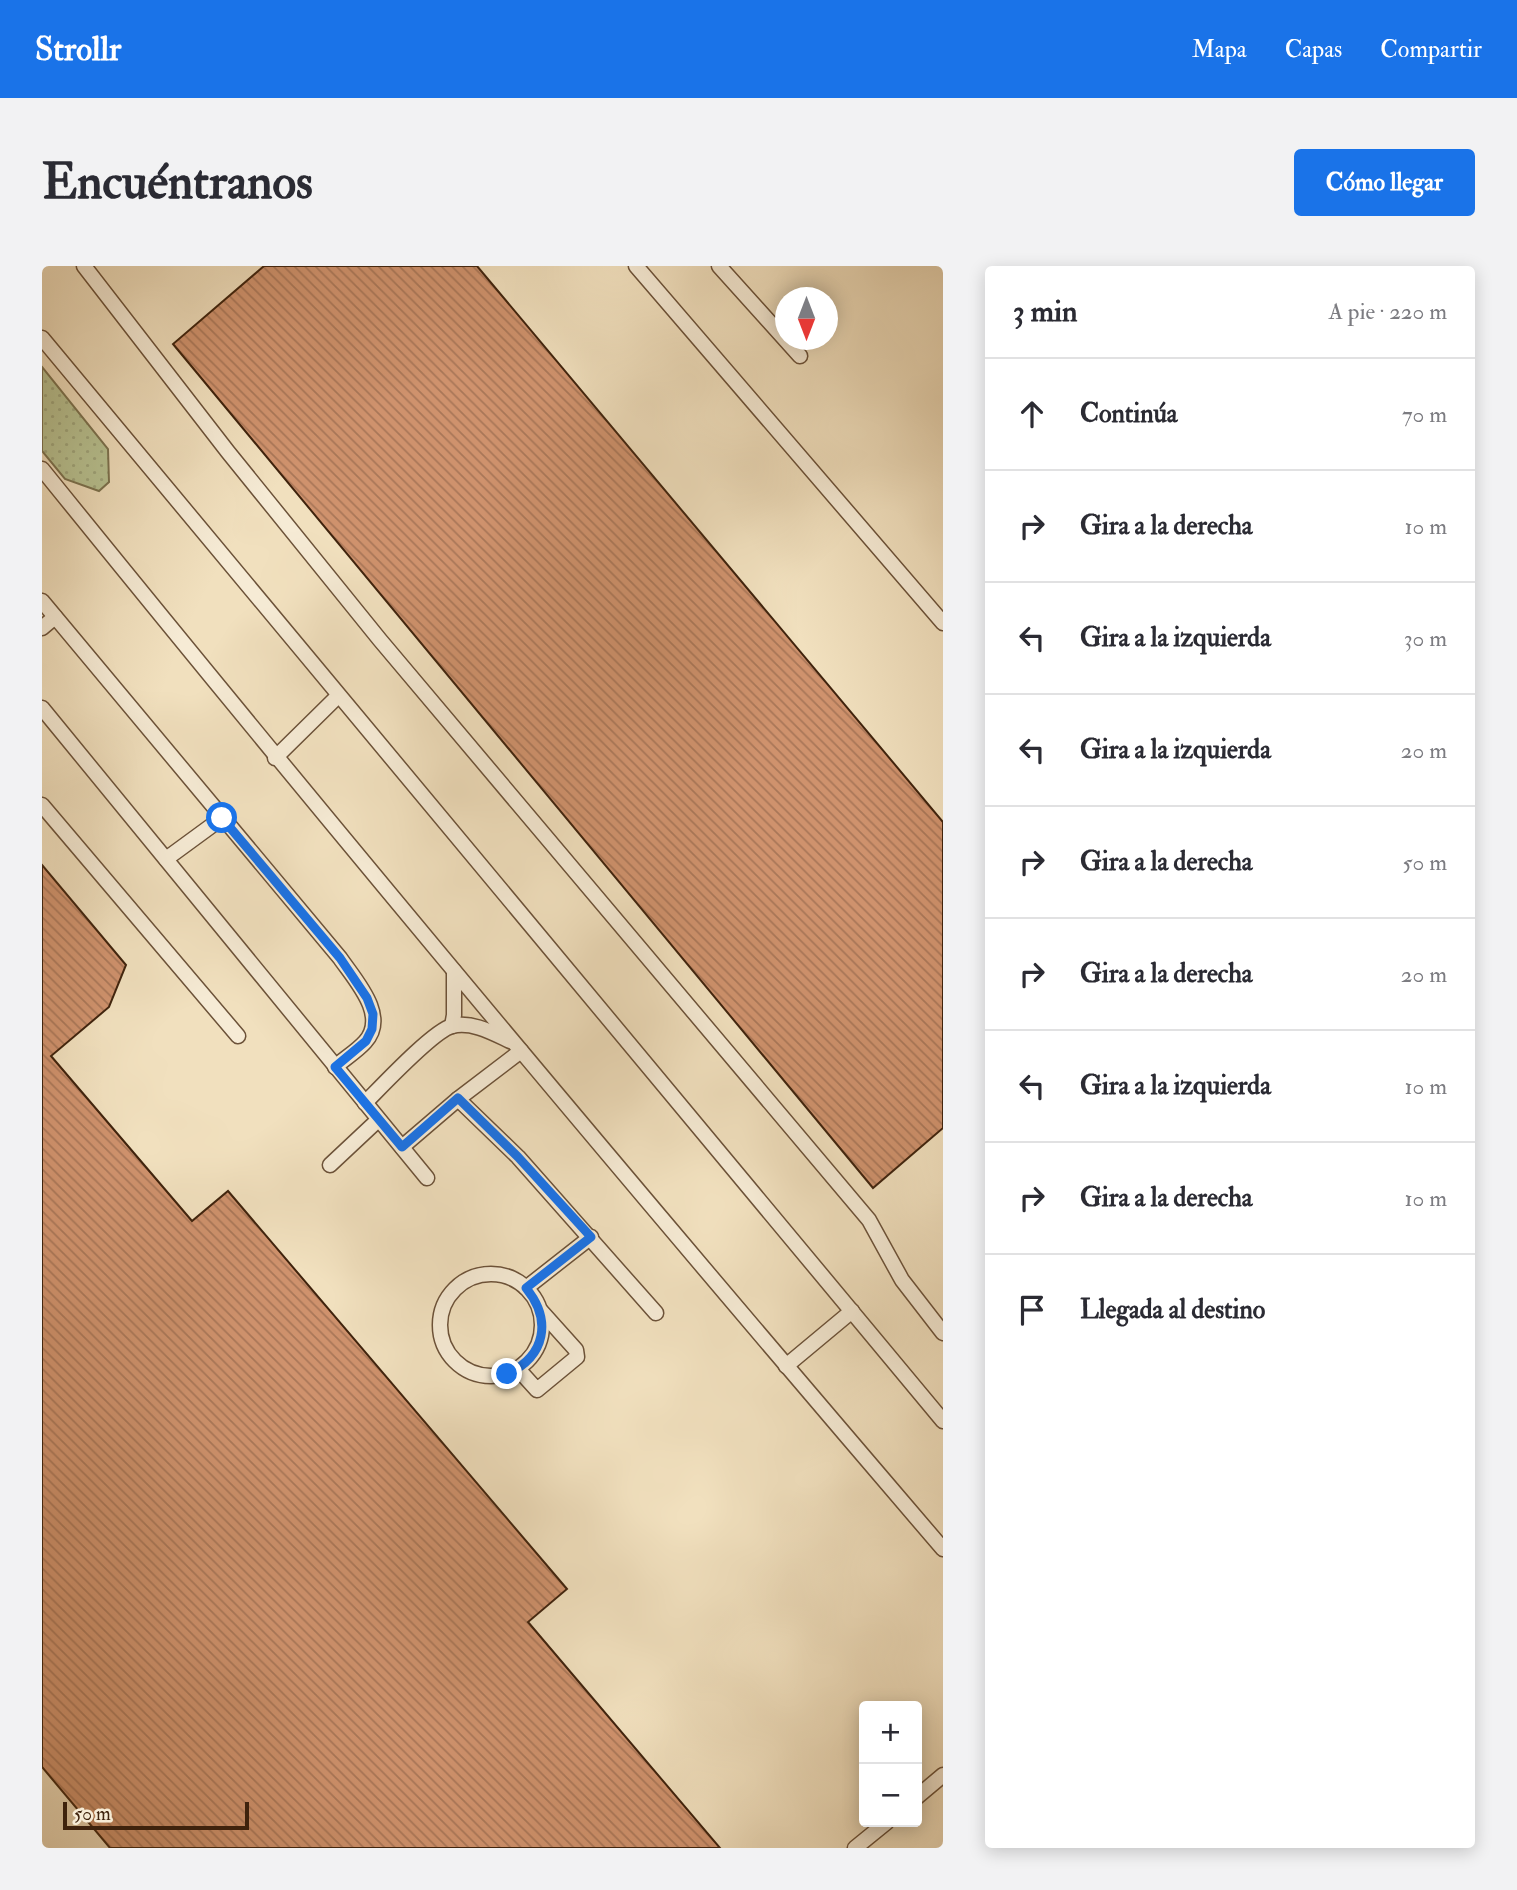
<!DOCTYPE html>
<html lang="es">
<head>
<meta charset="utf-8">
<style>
  :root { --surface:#fff; --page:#f2f2f3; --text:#2b2b33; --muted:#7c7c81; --line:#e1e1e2; --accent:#1a73e8 }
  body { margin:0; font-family:"IM FELL Double Pica",serif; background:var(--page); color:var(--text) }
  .controls { position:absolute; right:21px; bottom:21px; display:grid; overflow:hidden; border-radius:7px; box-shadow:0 4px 18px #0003 }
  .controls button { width:63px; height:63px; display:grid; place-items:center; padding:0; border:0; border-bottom:2px solid var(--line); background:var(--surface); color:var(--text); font:35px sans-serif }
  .compass { position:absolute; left:733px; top:21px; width:63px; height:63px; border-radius:50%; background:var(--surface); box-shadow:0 4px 18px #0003; rotate:180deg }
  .scale { position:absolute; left:21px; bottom:18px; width:186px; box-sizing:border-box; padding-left:7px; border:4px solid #3f230d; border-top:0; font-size:19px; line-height:24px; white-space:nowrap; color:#3f230d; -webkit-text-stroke:5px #f6ebd5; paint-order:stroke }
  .stop { position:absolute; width:21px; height:21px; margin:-16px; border:5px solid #1a73e8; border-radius:50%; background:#fff }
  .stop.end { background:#1a73e8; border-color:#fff; box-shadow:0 2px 7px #0008 }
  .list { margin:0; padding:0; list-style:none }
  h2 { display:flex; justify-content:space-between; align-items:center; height:91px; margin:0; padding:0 28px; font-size:30px }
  h2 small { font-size:23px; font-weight:400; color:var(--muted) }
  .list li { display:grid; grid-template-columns:46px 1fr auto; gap:21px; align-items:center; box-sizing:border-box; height:112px; padding:0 28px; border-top:2px solid var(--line) }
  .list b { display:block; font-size:26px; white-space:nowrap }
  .list em { font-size:23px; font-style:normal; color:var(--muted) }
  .icon { flex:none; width:38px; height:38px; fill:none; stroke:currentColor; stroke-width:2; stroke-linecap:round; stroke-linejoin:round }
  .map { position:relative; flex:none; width:901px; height:1582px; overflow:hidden; border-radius:7px }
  header { display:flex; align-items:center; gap:42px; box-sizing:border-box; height:98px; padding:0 35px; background:var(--accent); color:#fff }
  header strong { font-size:33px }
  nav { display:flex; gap:38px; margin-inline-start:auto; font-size:24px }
  .intro { display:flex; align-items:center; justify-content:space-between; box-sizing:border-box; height:168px; padding:0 42px }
  h1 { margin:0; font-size:49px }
  .button { padding:18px 32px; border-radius:7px; background:var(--accent); color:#fff; font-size:24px; font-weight:700 }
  main { display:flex; gap:42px; padding:0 42px }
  aside { flex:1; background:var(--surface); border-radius:7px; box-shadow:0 4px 18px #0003 }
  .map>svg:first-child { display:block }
  .grass { fill:url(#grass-dots); stroke:#7c7350; stroke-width:2 }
  .building { fill:url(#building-back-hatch); stroke:#3f230d; stroke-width:2 }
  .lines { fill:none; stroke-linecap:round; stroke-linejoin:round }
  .lane-casing { stroke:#6c5239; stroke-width:17 }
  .lane { stroke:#f6ebd5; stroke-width:14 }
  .route { stroke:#1a73e8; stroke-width:9 }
</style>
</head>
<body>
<header>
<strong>Strollr</strong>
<nav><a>Mapa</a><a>Capas</a><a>Compartir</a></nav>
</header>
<div class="intro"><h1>Encuéntranos</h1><a class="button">Cómo llegar</a></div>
<main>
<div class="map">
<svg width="901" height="1582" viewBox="0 0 901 1582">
  <defs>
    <pattern id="grass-dots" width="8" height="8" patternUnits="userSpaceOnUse" patternTransform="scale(1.75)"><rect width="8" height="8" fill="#b8c393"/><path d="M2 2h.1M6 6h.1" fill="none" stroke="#9fa77e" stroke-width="1.8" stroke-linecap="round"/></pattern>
    <pattern id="building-back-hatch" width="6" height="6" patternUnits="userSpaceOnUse" patternTransform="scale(1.75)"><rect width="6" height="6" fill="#cf926d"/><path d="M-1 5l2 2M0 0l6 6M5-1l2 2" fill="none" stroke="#a97758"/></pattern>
  </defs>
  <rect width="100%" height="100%" fill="#f1e0be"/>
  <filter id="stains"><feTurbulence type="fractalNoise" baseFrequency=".00286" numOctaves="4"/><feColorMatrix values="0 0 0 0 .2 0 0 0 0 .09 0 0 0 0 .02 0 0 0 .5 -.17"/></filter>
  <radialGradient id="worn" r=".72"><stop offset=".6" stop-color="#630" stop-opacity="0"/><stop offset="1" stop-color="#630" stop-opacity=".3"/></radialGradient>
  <path class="grass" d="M 0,101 L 66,183 L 67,216 L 57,225 L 23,213 L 0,185 Z"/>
  <g class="building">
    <path d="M 222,0 L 435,0 L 901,556 L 901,862 L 831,922 L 131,78 Z"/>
    <path d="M 0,599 L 84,699 L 67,741 L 9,790 L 150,955 L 186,925 L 525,1323 L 486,1356 L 678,1582 L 68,1582 L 0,1501 Z"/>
  </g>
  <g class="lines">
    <defs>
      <g id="lane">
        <path d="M 42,0 L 186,186 L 338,374 L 827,954 L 860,1014 L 901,1067"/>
        <path d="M 594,0 L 901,357"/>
        <path d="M 677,0 L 758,90"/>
        <path d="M 0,72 L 901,1155"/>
        <path d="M 0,203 C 295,568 596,927 901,1283"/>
        <path d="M 0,335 L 298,692 C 313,714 347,750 323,776 C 315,785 302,793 293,801"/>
        <path d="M 0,362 L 13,351"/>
        <path d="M 0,442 L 385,912"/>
        <path d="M 233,492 L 296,430"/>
        <path d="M 0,539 L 196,770"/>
        <path d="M 124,593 L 180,552"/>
        <path d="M 410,760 L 412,749 L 412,705"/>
        <path d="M 416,833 L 476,891 L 614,1047"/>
        <path d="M 323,837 C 339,821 391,765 410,760 C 430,755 451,767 468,775"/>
        <path d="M 360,881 L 416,833 L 479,785"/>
        <path d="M 288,899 L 336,854"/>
        <circle cx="449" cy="1059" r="51"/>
        <path d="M 484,1022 L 549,971"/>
        <path d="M 744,1100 L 810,1045"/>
        <path d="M 476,1103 L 495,1124 L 535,1091 L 534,1084 L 499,1045"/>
        <path d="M 875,1531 L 901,1509"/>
        <path d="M 813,1582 L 845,1556"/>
      </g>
    </defs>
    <use href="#lane" class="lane-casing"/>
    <use href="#lane" class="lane"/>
  </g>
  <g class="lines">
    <path class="route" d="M 180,552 L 298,692 L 325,732 L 331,748 L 330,763 L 324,775 L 293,801 L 360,881 L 416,832 L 476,891 L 549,971 L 484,1022 C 510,1054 504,1090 465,1108"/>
  </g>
  <rect width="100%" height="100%" filter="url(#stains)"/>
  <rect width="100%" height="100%" fill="url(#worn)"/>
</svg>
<div class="controls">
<button>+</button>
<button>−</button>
</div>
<svg class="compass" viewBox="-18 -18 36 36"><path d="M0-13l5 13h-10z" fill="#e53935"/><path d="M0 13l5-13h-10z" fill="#7c7c81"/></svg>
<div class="scale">50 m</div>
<div class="stop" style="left:180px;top:552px"></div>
<div class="stop end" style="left:465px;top:1108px"></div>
</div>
<aside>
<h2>3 min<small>A pie · 220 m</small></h2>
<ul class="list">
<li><svg class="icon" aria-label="ahead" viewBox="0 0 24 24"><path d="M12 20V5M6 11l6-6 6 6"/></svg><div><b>Continúa</b></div><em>70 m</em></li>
<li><svg class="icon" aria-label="right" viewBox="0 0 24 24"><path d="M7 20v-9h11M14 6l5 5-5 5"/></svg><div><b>Gira a la derecha</b></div><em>10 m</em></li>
<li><svg class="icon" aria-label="left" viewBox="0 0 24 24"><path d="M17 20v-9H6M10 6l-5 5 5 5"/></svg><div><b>Gira a la izquierda</b></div><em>30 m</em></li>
<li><svg class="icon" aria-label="left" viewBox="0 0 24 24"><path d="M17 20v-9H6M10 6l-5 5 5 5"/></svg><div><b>Gira a la izquierda</b></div><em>20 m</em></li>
<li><svg class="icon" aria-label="right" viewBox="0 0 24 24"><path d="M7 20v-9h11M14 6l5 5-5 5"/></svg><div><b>Gira a la derecha</b></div><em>50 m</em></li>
<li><svg class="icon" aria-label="right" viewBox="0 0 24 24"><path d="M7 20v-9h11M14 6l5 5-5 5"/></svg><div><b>Gira a la derecha</b></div><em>20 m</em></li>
<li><svg class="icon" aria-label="left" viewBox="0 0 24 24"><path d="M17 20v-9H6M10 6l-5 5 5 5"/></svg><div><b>Gira a la izquierda</b></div><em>10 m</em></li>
<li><svg class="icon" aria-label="right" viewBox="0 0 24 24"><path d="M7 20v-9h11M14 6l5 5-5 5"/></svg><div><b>Gira a la derecha</b></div><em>10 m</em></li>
<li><svg class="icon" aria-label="arrive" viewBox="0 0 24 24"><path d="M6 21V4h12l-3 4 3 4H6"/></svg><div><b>Llegada al destino</b></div></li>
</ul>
</aside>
</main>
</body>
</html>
